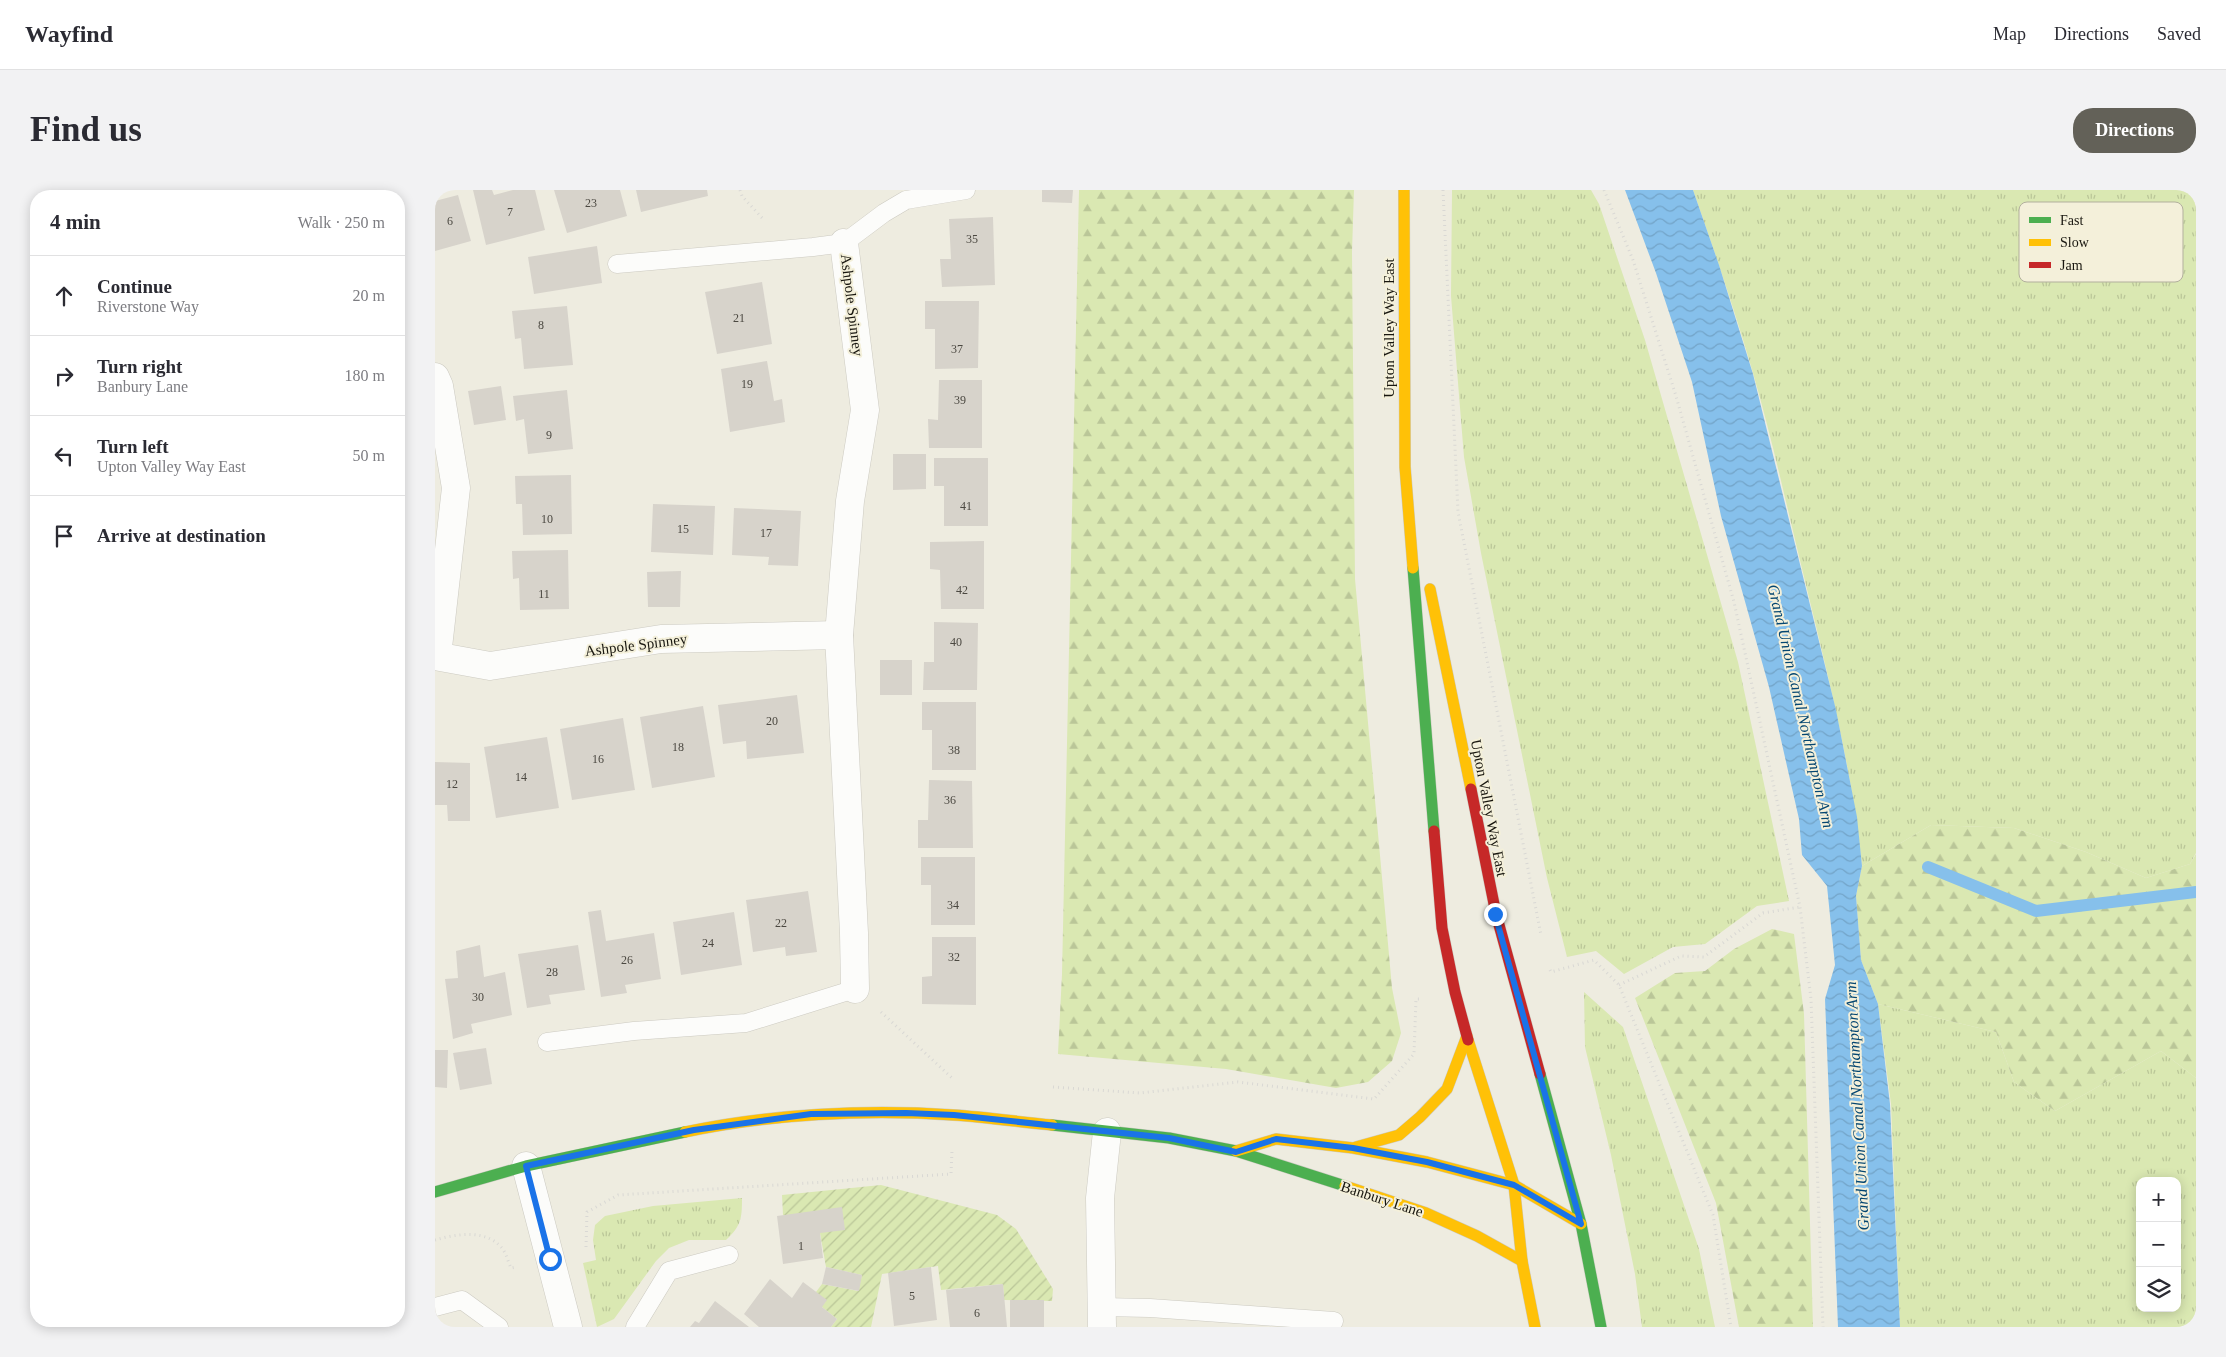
<!DOCTYPE html>
<html lang="en">
<head>
<meta charset="utf-8">
<style>
  :root { --surface:#fff; --page:#f2f2f3; --text:#2b2b33; --muted:#7c7c81; --line:#e1e1e2; --accent:#636158 }
  body { margin:0; font-family:Georgia,serif; background:var(--page); color:var(--text) }
  .controls { position:absolute; right:15px; bottom:15px; display:grid; overflow:hidden; border-radius:10px; box-shadow:0 2px 12px #0003 }
  .controls button { width:45px; height:45px; display:grid; place-items:center; padding:0; border:0; border-bottom:1px solid var(--line); background:var(--surface); color:var(--text); font:25px sans-serif }
  .stop { position:absolute; width:15px; height:15px; margin:-11px; border:4px solid #1a73e8; border-radius:50%; background:#fff }
  .stop.end { background:#1a73e8; border-color:#fff; box-shadow:0 1px 5px #0008 }
  .list { margin:0; padding:0; list-style:none }
  h2 { display:flex; justify-content:space-between; align-items:center; height:65px; margin:0; padding:0 20px; font-size:21px }
  h2 small { font-size:16px; font-weight:400; color:var(--muted) }
  .list li { display:grid; grid-template-columns:32px 1fr auto; gap:15px; align-items:center; box-sizing:border-box; height:80px; padding:0 20px; border-top:1px solid var(--line) }
  .list b { display:block; font-size:19px; white-space:nowrap }
  .list p { margin:0; font-size:16px; white-space:nowrap; color:var(--muted) }
  .list em { font-size:16px; font-style:normal; color:var(--muted) }
  .icon { flex:none; width:28px; height:28px; fill:none; stroke:currentColor; stroke-width:2; stroke-linecap:round; stroke-linejoin:round }
  .map { position:relative; flex:none; width:1761px; height:1137px; overflow:hidden; border-radius:20px }
  header { display:flex; align-items:center; gap:30px; box-sizing:border-box; height:70px; padding:0 25px; background:var(--surface); border-bottom:1px solid var(--line) }
  header strong { font-size:24px }
  nav { display:flex; gap:28px; margin-inline-start:auto; font-size:18px }
  .intro { display:flex; align-items:center; justify-content:space-between; box-sizing:border-box; height:120px; padding:0 30px }
  h1 { margin:0; font-size:35px }
  .button { padding:12px 22px; border-radius:20px; background:var(--accent); color:#fff; font-size:18px; font-weight:700 }
  main { display:flex; gap:30px; padding:0 30px }
  aside { flex:1; background:var(--surface); border-radius:20px; box-shadow:0 2px 12px #0003 }
  .map>svg:first-child { display:block }
  .grass { fill:url(#grass-tufts); fill-rule:evenodd }
  .forest { fill:url(#forest-firs) }
  .garden { fill:url(#garden-furrows) }
  .water { fill:url(#water-waves) }
  .lines { fill:none; stroke-linecap:round; stroke-linejoin:round }
  .stream { stroke:#86c0eb; stroke-width:12 }
  .building { fill:#d7d3cb }
  .lane-casing { stroke:#cccac1; stroke-width:19 }
  .street-casing { stroke:#cccac1; stroke-width:29 }
  .fast-casing { stroke:#cccac1; stroke-width:12 }
  .slow-casing { stroke:#cccac1; stroke-width:12 }
  .jam-casing { stroke:#cccac1; stroke-width:12 }
  .path { stroke:#d9d8d4; stroke-width:3; stroke-dasharray:1 4; stroke-linecap:butt }
  .lane { stroke:#fcfcfa; stroke-width:18 }
  .street { stroke:#fcfcfa; stroke-width:28 }
  .fast { stroke:#4caf50; stroke-width:11 }
  .slow { stroke:#ffc107; stroke-width:11 }
  .jam { stroke:#c62828; stroke-width:11 }
  .route { stroke:#1a73e8; stroke-width:6 }
  .labels { text-anchor:middle; dominant-baseline:central; stroke-width:4; stroke-linejoin:round; paint-order:stroke }
  .number-label { font-size:12px; fill:#4b4841 }
  .street-label { font-size:15px; fill:#18160f; stroke:#f4f0da }
  .water-label { font-size:16px; font-style:italic; fill:#044671; stroke:#f4f0da }
  .key { fill:#f4f0da; stroke:#b2af9d; stroke-width:1 }
  .key-label { font-size:14px; fill:#18160f }
</style>
</head>
<body>
<header>
<strong>Wayfind</strong>
<nav><a>Map</a><a>Directions</a><a>Saved</a></nav>
</header>
<div class="intro"><h1>Find us</h1><a class="button">Directions</a></div>
<main>
<aside>
<h2>4 min<small>Walk · 250 m</small></h2>
<ul class="list">
<li><svg class="icon" aria-label="ahead" viewBox="0 0 24 24"><path d="M12 20V5M6 11l6-6 6 6"/></svg><div><b>Continue</b><p>Riverstone Way</p></div><em>20 m</em></li>
<li><svg class="icon" aria-label="right" viewBox="0 0 24 24"><path d="M7 20v-9h11M14 6l5 5-5 5"/></svg><div><b>Turn right</b><p>Banbury Lane</p></div><em>180 m</em></li>
<li><svg class="icon" aria-label="left" viewBox="0 0 24 24"><path d="M17 20v-9H6M10 6l-5 5 5 5"/></svg><div><b>Turn left</b><p>Upton Valley Way East</p></div><em>50 m</em></li>
<li><svg class="icon" aria-label="arrive" viewBox="0 0 24 24"><path d="M6 21V4h12l-3 4 3 4H6"/></svg><div><b>Arrive at destination</b></div></li>
</ul>
</aside>
<div class="map">
<svg width="1761" height="1137" viewBox="0 0 1761 1137">
  <defs>
    <pattern id="grass-tufts" width="24" height="20" patternUnits="userSpaceOnUse" patternTransform="scale(1.25)"><rect width="24" height="20" fill="#dae8b2"/><path d="M3 7l-1-3M5 7V3M7 7l1-3M15 17l-1-3M17 17v-4M19 17l1-3" fill="none" stroke="#bac698"/></pattern>
    <pattern id="forest-firs" width="22" height="20" patternUnits="userSpaceOnUse" patternTransform="scale(1.25)"><rect width="22" height="20" fill="#dae8b2"/><path d="M5 1l3.5 6h-7zM16 11l3.5 6h-7z" fill="#bac698"/></pattern>
    <pattern id="garden-furrows" width="10" height="10" patternUnits="userSpaceOnUse" patternTransform="scale(1.25)"><rect width="10" height="10" fill="#dae8b2"/><path d="M-1 1l2-2M0 10L10 0M9 11l2-2" fill="none" stroke="#bac698"/></pattern>
    <pattern id="water-waves" width="16" height="10" patternUnits="userSpaceOnUse" patternTransform="scale(1.25)"><rect width="16" height="10" fill="#86c0eb"/><path d="M0 5q4-4 8 0t8 0" fill="none" stroke="#73a4c8"/></pattern>
  </defs>
  <rect width="100%" height="100%" fill="#eeece0"/>
  <g class="grass">
    <path d="M 1017,0 L 1156,0 L 1164,14 L 1210,150 L 1303,472 L 1354,711 L 1322,716 L 1270,754 L 1238,757 L 1189,784 L 1161,761 L 1132,767 L 1112,688 L 1046,363 L 1029,267 L 1016,106 Z"/>
    <path d="M 1258,0 L 1761,0 L 1761,663 L 1755,674 L 1711,688 L 1651,662 L 1579,638 L 1496,635 L 1427,676 C 1417,579 1393,486 1370,391 C 1353,322 1338,252 1318,183 C 1300,121 1279,60 1258,0 Z"/>
    <path d="M 1149,802 L 1188,837 L 1264,1059 L 1280,1137 L 1207,1137 L 1200,1084 L 1176,965 L 1150,857 Z"/>
    <path d="M 1443,814 L 1561,842 L 1579,892 L 1620,921 L 1726,861 L 1761,888 L 1761,1137 L 1465,1137 L 1456,914 ZM 1705,991 L 1742,991 L 1742,1118 L 1705,1118 Z"/>
    <path d="M 307,1008 C 307,1029 306,1036 291,1050 L 254,1050 L 234,1058 L 221,1071 L 179,1129 L 162,1137 L 148,1073 L 161,1070 L 158,1050 L 160,1035 L 170,1026 L 218,1016 Z"/>
  </g>
  <g class="forest">
    <path d="M 644,0 L 919,0 L 917,62 L 920,389 L 957,798 L 966,843 L 957,871 L 933,892 L 901,898 L 791,879 L 623,864 L 627,784 Z"/>
    <path d="M 1496,635 L 1579,638 L 1651,662 L 1711,688 L 1755,674 L 1761,664 L 1761,888 L 1726,861 L 1620,921 L 1579,892 L 1561,842 L 1443,814 L 1426,770 L 1421,706 L 1427,676 Z"/>
    <path d="M 1337,739 L 1359,744 L 1369,824 L 1378,1137 L 1304,1137 L 1281,1013 L 1200,808 L 1240,783 L 1270,781 L 1299,759 Z"/>
  </g>
  <path class="garden" d="M 446,995 L 562,1025 L 581,1039 L 618,1099 L 617,1111 L 569,1110 L 568,1094 L 506,1100 L 503,1076 L 447,1084 L 436,1137 L 396,1137 L 402,1129 L 387,1117 L 381,1102 L 387,1094 L 423,1101 L 427,1085 L 391,1077 L 385,1043 L 348,1025 L 347,1005 Z"/>
  <path class="water" d="M 1190,0 L 1258,0 L 1284,75 L 1318,184 L 1401,520 L 1422,627 L 1427,676 L 1421,706 L 1426,770 L 1443,814 L 1455,914 L 1465,1137 L 1403,1137 L 1390,809 L 1400,775 L 1392,696 L 1367,665 L 1364,629 L 1334,497 L 1286,326 L 1257,192 L 1221,83 Z"/>
  <g class="lines">
    <path class="stream" d="M 1493,677 L 1601,721 L 1761,702"/>
  </g>
  <g class="building">
    <path d="M 38,0 L 57,0 L 59,5 L 78,0 L 100,0 L 110,40 L 51,55 Z"/>
    <path d="M 119,0 L 185,0 L 192,26 L 132,43 Z"/>
    <path d="M 201,0 L 272,0 L 273,6 L 206,22 Z"/>
    <path d="M 607,0 L 638,0 L 637,13 L 607,12 Z"/>
    <path d="M 23,5 L 36,51 L 0,61 L 0,11 Z"/>
    <path d="M 558,27 L 560,95 L 507,97 L 505,69 L 516,69 L 514,29 Z"/>
    <path d="M 162,56 L 167,93 L 99,104 L 93,67 Z"/>
    <path d="M 327,92 L 337,154 L 282,164 L 270,102 Z"/>
    <path d="M 490,111 L 544,111 L 543,178 L 500,179 L 500,139 L 490,139 Z"/>
    <path d="M 132,116 L 138,175 L 89,179 L 86,148 L 80,149 L 77,121 Z"/>
    <path d="M 332,171 L 339,211 L 347,209 L 350,232 L 295,242 L 286,179 Z"/>
    <path d="M 504,190 L 547,190 L 547,258 L 494,258 L 493,229 L 503,230 Z"/>
    <path d="M 66,196 L 71,230 L 39,235 L 33,201 Z"/>
    <path d="M 132,200 L 138,259 L 93,264 L 89,229 L 81,231 L 78,206 Z"/>
    <path d="M 458,264 L 491,264 L 491,299 L 458,300 Z"/>
    <path d="M 499,268 L 553,268 L 553,336 L 509,336 L 509,296 L 499,296 Z"/>
    <path d="M 136,285 L 137,344 L 88,345 L 87,314 L 81,314 L 80,286 Z"/>
    <path d="M 218,314 L 280,316 L 278,365 L 216,362 Z"/>
    <path d="M 299,318 L 366,321 L 363,376 L 333,375 L 334,367 L 297,365 Z"/>
    <path d="M 549,351 L 549,419 L 506,419 L 505,380 L 495,379 L 495,352 Z"/>
    <path d="M 133,360 L 134,419 L 85,420 L 84,388 L 78,389 L 77,361 Z"/>
    <path d="M 246,381 L 245,417 L 213,417 L 212,382 Z"/>
    <path d="M 499,432 L 543,433 L 542,500 L 488,500 L 489,472 L 499,472 Z"/>
    <rect x="445" y="470" width="32" height="35"/>
    <path d="M 362,505 L 369,563 L 312,569 L 311,551 L 288,554 L 283,515 Z"/>
    <path d="M 487,512 L 541,512 L 541,580 L 497,580 L 497,540 L 487,540 Z"/>
    <path d="M 268,516 L 280,587 L 217,598 L 205,527 Z"/>
    <path d="M 188,528 L 200,600 L 137,610 L 125,539 Z"/>
    <path d="M 112,547 L 124,618 L 61,628 L 49,557 Z"/>
    <path d="M 0,572 L 35,573 L 35,631 L 13,631 L 12,615 L 0,615 Z"/>
    <path d="M 494,590 L 537,591 L 538,658 L 483,658 L 483,630 L 493,630 Z"/>
    <path d="M 486,667 L 540,667 L 540,735 L 496,735 L 496,695 L 486,695 Z"/>
    <path d="M 373,701 L 382,762 L 351,766 L 350,757 L 318,762 L 311,710 Z"/>
    <path d="M 166,720 L 171,751 L 219,743 L 226,789 L 190,795 L 192,803 L 166,807 L 153,722 Z"/>
    <path d="M 299,722 L 307,775 L 246,785 L 238,732 Z"/>
    <path d="M 497,747 L 541,747 L 541,815 L 487,814 L 487,787 L 497,786 Z"/>
    <path d="M 45,755 L 49,787 L 70,782 L 77,825 L 36,834 L 38,843 L 18,849 L 10,789 L 23,788 L 21,761 Z"/>
    <path d="M 143,755 L 150,800 L 114,805 L 116,814 L 92,818 L 83,764 Z"/>
    <path d="M 51,858 L 57,894 L 25,900 L 18,863 Z"/>
    <path d="M 0,860 L 13,860 L 12,898 L 0,897 Z"/>
    <path d="M 407,1017 L 410,1040 L 385,1043 L 388,1068 L 348,1074 L 342,1026 Z"/>
    <path d="M 391,1077 L 427,1085 L 424,1101 L 387,1094 Z"/>
    <path d="M 496,1077 L 502,1130 L 459,1136 L 453,1083 Z"/>
    <path d="M 335,1089 L 357,1108 L 368,1092 L 392,1110 L 387,1117 L 402,1129 L 396,1137 L 324,1137 L 309,1124 Z"/>
    <path d="M 568,1094 L 572,1137 L 515,1137 L 511,1100 Z"/>
    <rect x="575" y="1110" width="34" height="27"/>
    <path d="M 280,1111 L 314,1137 L 255,1137 L 260,1131 L 264,1133 Z"/>
  </g>
  <g class="lines">
    <defs>
      <g id="lane">
        <path d="M 182,74 L 378,57 L 409,53 L 449,23 L 471,10 L 531,0"/>
        <path d="M 112,852 L 199,841 L 311,833 L 420,799"/>
        <path d="M 0,1117 L 27,1110 L 64,1137"/>
        <path d="M 666,1117 L 715,1118 L 899,1131"/>
        <path d="M 200,1137 L 234,1081 L 294,1065"/>
      </g>
      <g id="street">
        <path d="M 409,53 L 430,220 L 415,311 L 404,445 L 419,743 L 420,799"/>
        <path d="M 0,187 L 4,196 L 21,298 L 2,466"/>
        <path d="M 0,466 L 55,476 L 226,449 L 404,445"/>
        <path d="M 91,976 L 133,1137"/>
        <path d="M 667,1137 L 665,1008 L 672,942"/>
      </g>
      <g id="fast">
        <path d="M 978,378 L 999,641"/>
        <path d="M 1105,884 L 1146,1034 L 1166,1137"/>
        <path d="M 617,935 L 734,948 L 801,961 L 910,996"/>
        <path d="M 0,1002 L 91,976 L 250,942"/>
      </g>
      <g id="slow">
        <path d="M 969,0 L 970,277 L 978,378"/>
        <path d="M 995,399 L 1036,599"/>
        <path d="M 1033,850 L 1079,995 L 1087,1071 L 1100,1137"/>
        <path d="M 250,942 C 335,924 431,919 518,925 C 551,927 584,932 617,935"/>
        <path d="M 921,957 L 964,945 L 985,927 L 1012,899 L 1032,846"/>
        <path d="M 801,961 L 841,949 L 918,958 L 992,972 L 1079,995 L 1146,1034"/>
        <path d="M 910,996 L 991,1023 L 1042,1046 L 1087,1071"/>
      </g>
      <g id="jam">
        <path d="M 1036,599 L 1061,724 L 1105,884"/>
        <path d="M 999,641 L 1007,738 L 1020,802 L 1033,850"/>
      </g>
    </defs>
    <use href="#lane" class="lane-casing"/>
    <use href="#street" class="street-casing"/>
    <use href="#fast" class="fast-casing"/>
    <use href="#slow" class="slow-casing"/>
    <use href="#jam" class="jam-casing"/>
    <g class="path">
      <path d="M 305,0 L 307,6 L 329,30"/>
      <path d="M 1008,0 L 1023,322 L 1106,745"/>
      <path d="M 1169,0 L 1198,70 L 1241,206 L 1299,412 L 1365,717 L 1376,809 L 1388,1137"/>
      <path d="M 1115,780 L 1116,782 L 1159,770 L 1184,795 L 1278,1025 L 1296,1137"/>
      <path d="M 1184,795 L 1246,766 L 1269,767 L 1328,723 L 1365,717"/>
      <path d="M 446,822 L 517,888"/>
      <path d="M 618,897 L 705,903 L 803,892 L 939,909 L 979,864 L 981,809 L 984,809"/>
      <path d="M 0,1050 C 21,1044 50,1039 66,1057 C 71,1062 73,1072 76,1078 L 81,1077"/>
      <path d="M 151,1057 L 152,1022 L 183,1005 L 516,984 L 517,960"/>
    </g>
    <use href="#lane" class="lane"/>
    <use href="#street" class="street"/>
    <use href="#fast" class="fast"/>
    <use href="#slow" class="slow"/>
    <use href="#jam" class="jam"/>
  </g>
  <g class="lines">
    <path class="route" d="M 115,1069 L 91,976 L 259,940 L 376,924 L 471,923 L 519,925 L 734,948 L 801,962 L 841,949 L 918,958 L 992,972 L 1079,995 L 1146,1034 L 1060,724"/>
  </g>
  <g class="labels">
    <g class="number-label">
      <text x="156" y="13">23</text>
      <text x="75" y="22">7</text>
      <text x="15" y="31">6</text>
      <text x="537" y="49">35</text>
      <text x="304" y="128">21</text>
      <text x="106" y="135">8</text>
      <text x="522" y="159">37</text>
      <text x="312" y="194">19</text>
      <text x="525" y="210">39</text>
      <text x="114" y="245">9</text>
      <text x="531" y="316">41</text>
      <text x="112" y="329">10</text>
      <text x="248" y="339">15</text>
      <text x="331" y="343">17</text>
      <text x="527" y="400">42</text>
      <text x="109" y="404">11</text>
      <text x="521" y="452">40</text>
      <text x="337" y="531">20</text>
      <text x="243" y="557">18</text>
      <text x="519" y="560">38</text>
      <text x="163" y="569">16</text>
      <text x="86" y="587">14</text>
      <text x="17" y="594">12</text>
      <text x="515" y="610">36</text>
      <text x="518" y="715">34</text>
      <text x="346" y="733">22</text>
      <text x="273" y="753">24</text>
      <text x="519" y="767">32</text>
      <text x="192" y="770">26</text>
      <text x="117" y="782">28</text>
      <text x="43" y="807">30</text>
      <text x="366" y="1056">1</text>
      <text x="477" y="1106">5</text>
      <text x="542" y="1123">6</text>
    </g>
    <g class="street-label">
      <text transform="translate(417 115) rotate(83)">Ashpole Spinney</text>
      <text transform="translate(954 138) rotate(-90)">Upton Valley Way East</text>
      <text transform="translate(201 455) rotate(-7)">Ashpole Spinney</text>
      <text transform="translate(1054 618) rotate(79)">Upton Valley Way East</text>
      <text transform="translate(947 1009) rotate(18)">Banbury Lane</text>
    </g>
    <g class="water-label">
      <text transform="translate(1366 516) rotate(77)">Grand Union Canal Northampton Arm</text>
      <text transform="translate(1422 916) rotate(-93)">Grand Union Canal Northampton Arm</text>
    </g>
  </g>
  <rect x="1584" y="12" width="164" height="80" rx="8" class="key"/>
  <rect x="1594" y="27" width="22" height="6" fill="#4caf50"/>
  <rect x="1594" y="49" width="22" height="7" fill="#ffc107"/>
  <rect x="1594" y="72" width="22" height="6" fill="#c62828"/>
  <g class="key-label">
    <text x="1625" y="35">Fast</text>
    <text x="1625" y="57">Slow</text>
    <text x="1625" y="80">Jam</text>
  </g>
</svg>
<div class="controls">
<button>+</button>
<button>−</button>
<button><svg class="icon" aria-label="layers" viewBox="0 0 24 24"><path d="M12 4l9 5-9 5-9-5zM3 14l9 5 9-5"/></svg></button>
</div>
<div class="stop" style="left:115px;top:1069px"></div>
<div class="stop end" style="left:1060px;top:724px"></div>
</div>
</main>
</body>
</html>
